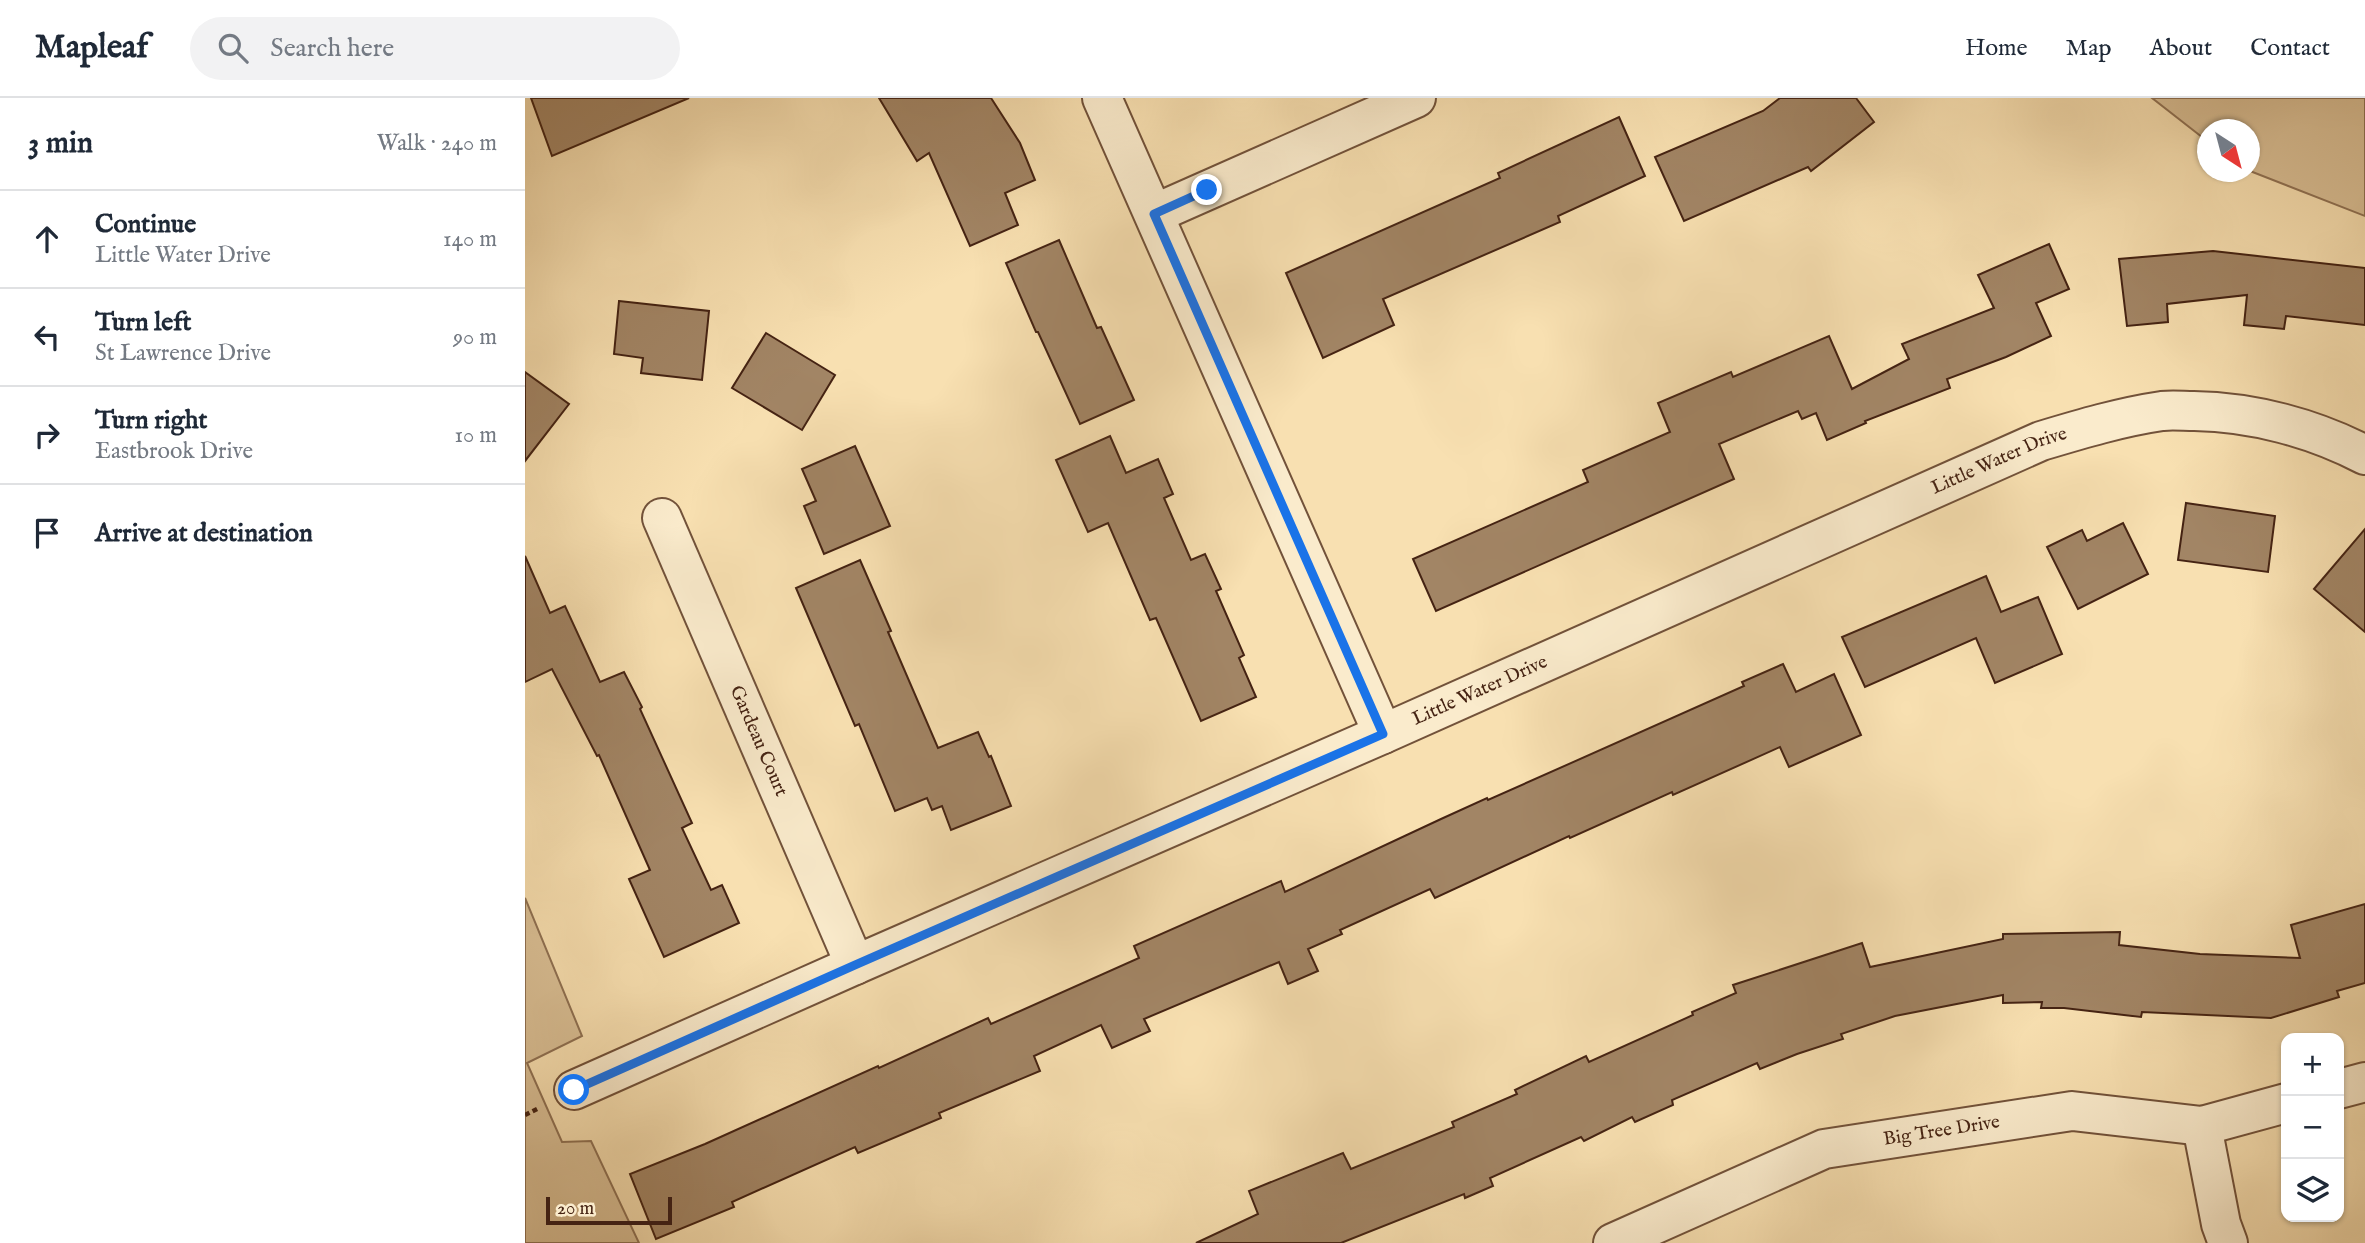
<!DOCTYPE html>
<html lang="en">
<head>
<meta charset="utf-8">
<style>
  :root { --surface:#fff; --page:#f2f2f3; --text:#1f2937; --muted:#747a83; --line:#e0e1e3 }
  body { margin:0; font-family:"IM FELL English",serif; background:var(--page); color:var(--text) }
  .controls { position:absolute; right:21px; bottom:21px; display:grid; overflow:hidden; border-radius:14px; box-shadow:0 2px 5px #0004 }
  .controls button { width:63px; height:63px; display:grid; place-items:center; padding:0; border:0; border-bottom:2px solid var(--line); background:var(--surface); color:var(--text); font:35px sans-serif }
  .compass { position:absolute; left:1672px; top:21px; width:63px; height:63px; border-radius:50%; background:var(--surface); box-shadow:0 2px 5px #0004; rotate:144deg }
  .scale { position:absolute; left:21px; bottom:18px; width:126px; box-sizing:border-box; padding-left:7px; border:4px solid #452313; border-top:0; font-size:19px; line-height:24px; white-space:nowrap; color:#452313; -webkit-text-stroke:5px #faebcc; paint-order:stroke }
  .stop { position:absolute; width:21px; height:21px; margin:-16px; border:5px solid #1a73e8; border-radius:50%; background:#fff }
  .stop.end { background:#1a73e8; border-color:#fff; box-shadow:0 2px 7px #0008 }
  .list { margin:0; padding:0; list-style:none }
  h2 { display:flex; justify-content:space-between; align-items:center; height:91px; margin:0; padding:0 28px; font-size:30px }
  h2 small { font-size:23px; font-weight:400; color:var(--muted) }
  .list li { display:grid; grid-template-columns:46px 1fr auto; gap:21px; align-items:center; box-sizing:border-box; height:98px; padding:0 28px; border-top:2px solid var(--line) }
  .list b { display:block; font-size:26px; white-space:nowrap }
  .list p { margin:0; font-size:23px; white-space:nowrap; color:var(--muted) }
  .list em { font-size:23px; font-style:normal; color:var(--muted) }
  .icon { flex:none; width:38px; height:38px; fill:none; stroke:currentColor; stroke-width:2; stroke-linecap:round; stroke-linejoin:round }
  .map { position:relative; flex:none; width:1840px; height:1145px; overflow:hidden }
  header { display:flex; align-items:center; gap:42px; box-sizing:border-box; height:98px; padding:0 35px; background:var(--surface); border-bottom:2px solid var(--line) }
  header strong { font-size:33px }
  nav { display:flex; gap:38px; margin-inline-start:auto; font-size:24px }
  .search { width:490px; height:63px; background:var(--page); display:flex; align-items:center; gap:18px; box-sizing:border-box; padding:0 24px; border-radius:38px; color:var(--muted); font-size:26px }
  main { display:flex }
  aside { flex:1; background:var(--surface) }
  .map>svg:first-child { display:block }
  .green { fill:#dac096; stroke:#907254; stroke-width:2 }
  .building { fill:#a28565; stroke:#452313; stroke-width:2 }
  .lines { fill:none; stroke-linecap:round; stroke-linejoin:round }
  .minor-casing { stroke:#72523a; stroke-width:42 }
  .path { stroke:#452313; stroke-width:4.5; stroke-dasharray:5 3.5; stroke-linecap:butt }
  .minor { stroke:#faebcc; stroke-width:38 }
  .route { stroke:#1a73e8; stroke-width:9 }
  .labels { text-anchor:middle; dominant-baseline:central; stroke-width:5; stroke-linejoin:round; paint-order:stroke }
  .street-label { font-size:19px; fill:#452313; stroke:#faebcc }
</style>
</head>
<body>
<header>
<strong>Mapleaf</strong>
<div class="search"><svg class="icon" aria-label="search" viewBox="0 0 24 24"><circle cx="10" cy="10" r="6"/><path d="M15 15l6 6"/></svg>Search here</div>
<nav><a>Home</a><a>Map</a><a>About</a><a>Contact</a></nav>
</header>
<main>
<aside>
<h2>3 min<small>Walk · 240 m</small></h2>
<ul class="list">
<li><svg class="icon" aria-label="ahead" viewBox="0 0 24 24"><path d="M12 20V5M6 11l6-6 6 6"/></svg><div><b>Continue</b><p>Little Water Drive</p></div><em>140 m</em></li>
<li><svg class="icon" aria-label="left" viewBox="0 0 24 24"><path d="M17 20v-9H6M10 6l-5 5 5 5"/></svg><div><b>Turn left</b><p>St Lawrence Drive</p></div><em>90 m</em></li>
<li><svg class="icon" aria-label="right" viewBox="0 0 24 24"><path d="M7 20v-9h11M14 6l5 5-5 5"/></svg><div><b>Turn right</b><p>Eastbrook Drive</p></div><em>10 m</em></li>
<li><svg class="icon" aria-label="arrive" viewBox="0 0 24 24"><path d="M6 21V4h12l-3 4 3 4H6"/></svg><div><b>Arrive at destination</b></div></li>
</ul>
</aside>
<div class="map">
<svg width="1840" height="1145" viewBox="0 0 1840 1145">
  <rect width="100%" height="100%" fill="#f8e0b1"/>
  <filter id="stains"><feTurbulence type="fractalNoise" baseFrequency=".00286" numOctaves="4"/><feColorMatrix values="0 0 0 0 .2 0 0 0 0 .09 0 0 0 0 .02 0 0 0 .5 -.17"/></filter>
  <radialGradient id="worn" r=".72"><stop offset=".6" stop-color="#630" stop-opacity="0"/><stop offset="1" stop-color="#630" stop-opacity=".3"/></radialGradient>
  <g class="green">
    <path d="M 1627,0 L 1840,0 L 1840,118 L 1725,73 L 1724,32 L 1682,32 L 1682,43 Z"/>
    <path d="M 0,800 L 57,938 L 2,965 L 37,1044 L 66,1043 L 114,1145 L 0,1145 Z"/>
  </g>
  <g class="building">
    <path d="M 6,0 L 164,0 L 27,58 Z"/>
    <path d="M 354,0 L 466,0 L 495,45 L 510,82 L 480,95 L 493,127 L 445,148 L 404,55 L 392,63 Z"/>
    <path d="M 1255,0 L 1331,0 L 1349,24 L 1286,73 L 1283,69 L 1159,123 L 1130,59 L 1238,13 Z"/>
    <path d="M 1094,19 L 1120,78 L 1033,118 L 1035,124 L 858,201 L 869,227 L 798,260 L 761,175 L 975,80 L 973,75 Z"/>
    <path d="M 534,142 L 572,230 L 576,229 L 609,302 L 555,326 L 513,234 L 511,234 L 481,165 Z"/>
    <path d="M 1524,146 L 1544,191 L 1511,205 L 1526,238 L 1481,259 L 1422,281 L 1425,290 L 1340,323 L 1341,325 L 1302,342 L 1291,315 L 1277,321 L 1273,313 L 1194,346 L 1209,381 L 911,513 L 888,461 L 1063,384 L 1058,372 L 1145,334 L 1133,305 L 1206,274 L 1208,279 L 1304,238 L 1327,291 L 1384,261 L 1377,246 L 1469,210 L 1453,177 Z"/>
    <path d="M 1688,153 L 1840,170 L 1840,227 L 1761,218 L 1759,231 L 1719,227 L 1722,197 L 1642,206 L 1643,224 L 1602,228 L 1594,161 Z"/>
    <path d="M 94,203 L 184,213 L 177,282 L 116,275 L 118,260 L 89,256 Z"/>
    <path d="M 241,235 L 310,277 L 277,332 L 207,290 Z"/>
    <path d="M 0,274 L 44,306 L 0,363 Z"/>
    <path d="M 585,338 L 601,375 L 633,361 L 648,396 L 639,400 L 666,462 L 680,456 L 696,491 L 691,493 L 719,557 L 714,560 L 731,599 L 676,623 L 631,520 L 625,522 L 583,425 L 563,434 L 531,362 Z"/>
    <path d="M 330,348 L 365,428 L 299,456 L 279,408 L 291,403 L 277,371 Z"/>
    <path d="M 1661,405 L 1750,418 L 1743,474 L 1653,462 Z"/>
    <path d="M 1598,425 L 1623,476 L 1553,511 L 1522,449 L 1557,432 L 1562,443 Z"/>
    <path d="M 1840,431 L 1840,534 L 1789,491 Z"/>
    <path d="M 0,458 L 25,515 L 40,508 L 75,584 L 99,574 L 117,609 L 115,611 L 167,725 L 157,730 L 186,792 L 197,787 L 214,825 L 139,859 L 104,781 L 125,772 L 74,657 L 72,658 L 27,571 L 0,584 Z"/>
    <path d="M 335,462 L 366,533 L 363,534 L 413,650 L 453,634 L 464,659 L 466,658 L 486,708 L 426,732 L 417,708 L 407,712 L 402,700 L 370,713 L 334,626 L 330,628 L 271,490 Z"/>
    <path d="M 1461,478 L 1476,514 L 1513,499 L 1537,556 L 1470,585 L 1451,540 L 1340,589 L 1317,539 Z"/>
    <path d="M 1258,566 L 1271,594 L 1309,576 L 1336,637 L 1264,669 L 1255,649 L 1148,697 L 1147,694 L 1045,740 L 1044,738 L 910,800 L 905,791 L 815,832 L 817,836 L 783,851 L 793,873 L 763,886 L 754,864 L 619,921 L 625,933 L 587,950 L 576,927 L 509,958 L 515,973 L 414,1015 L 416,1020 L 333,1055 L 330,1049 L 207,1104 L 209,1109 L 131,1141 L 105,1076 L 180,1046 L 353,968 L 354,970 L 463,920 L 466,926 L 614,860 L 609,848 L 756,783 L 760,794 L 916,721 L 962,700 L 963,702 L 1219,588 L 1217,584 Z"/>
    <path d="M 1840,806 L 1840,885 L 1812,893 L 1814,899 L 1746,920 L 1617,914 L 1616,919 L 1539,910 L 1516,910 L 1517,904 L 1478,905 L 1478,897 L 1370,918 L 1316,936 L 1318,941 L 1272,956 L 1235,971 L 1232,965 L 1147,1002 L 1148,1007 L 1110,1024 L 1107,1019 L 1059,1043 L 1056,1039 L 965,1080 L 968,1088 L 940,1100 L 939,1096 L 816,1145 L 671,1145 L 733,1116 L 724,1093 L 818,1055 L 826,1071 L 929,1029 L 927,1024 L 992,996 L 990,992 L 1061,958 L 1064,964 L 1168,917 L 1167,914 L 1211,895 L 1208,887 L 1337,845 L 1345,869 L 1478,841 L 1478,836 L 1595,834 L 1594,847 L 1675,856 L 1775,860 L 1766,827 Z"/>
  </g>
  <g class="lines">
    <defs>
      <g id="minor">
        <path d="M 577,0 L 858,636"/>
        <path d="M 629,116 L 891,0"/>
        <path id="s1" d="M 137,420 L 330,867"/>
        <path d="M 1814,991 L 1840,984"/>
        <path id="s2" d="M 49,992 L 330,867 L 858,636 L 1516,343 C 1556,331 1596,319 1637,313 C 1647,312 1659,313 1669,313 C 1728,314 1788,330 1840,357"/>
        <path d="M 1677,1028 L 1696,1126 L 1703,1145"/>
        <path id="s3" d="M 1088,1145 L 1299,1051 L 1547,1013 L 1677,1028 L 1761,1005"/>
      </g>
    </defs>
    <use href="#minor" class="minor-casing"/>
    <path class="path" d="M 0,1017 L 14,1010"/>
    <use href="#minor" class="minor"/>
  </g>
  <g class="lines">
    <path class="route" d="M 49,992 L 330,867 L 858,636 L 629,116 L 682,92"/>
  </g>
  <g class="labels">
    <g class="street-label">
      <text stroke="none"><textPath href="#s2" startOffset="1558">Little Water Drive</textPath></text>
      <text stroke="none"><textPath href="#s2" startOffset="990">Little Water Drive</textPath></text>
      <text stroke="none"><textPath href="#s1" startOffset="243">Gardeau Court</textPath></text>
      <text stroke="none"><textPath href="#s3" startOffset="350">Big Tree Drive</textPath></text>
    </g>
  </g>
  <rect width="100%" height="100%" filter="url(#stains)"/>
  <rect width="100%" height="100%" fill="url(#worn)"/>
</svg>
<div class="controls">
<button>+</button>
<button>−</button>
<button><svg class="icon" aria-label="layers" viewBox="0 0 24 24"><path d="M12 4l9 5-9 5-9-5zM3 14l9 5 9-5"/></svg></button>
</div>
<svg class="compass" viewBox="-18 -18 36 36"><path d="M0-13l5 13h-10z" fill="#e53935"/><path d="M0 13l5-13h-10z" fill="#747a83"/></svg>
<div class="scale">20 m</div>
<div class="stop" style="left:49px;top:992px"></div>
<div class="stop end" style="left:682px;top:92px"></div>
</div>
</main>
</body>
</html>
